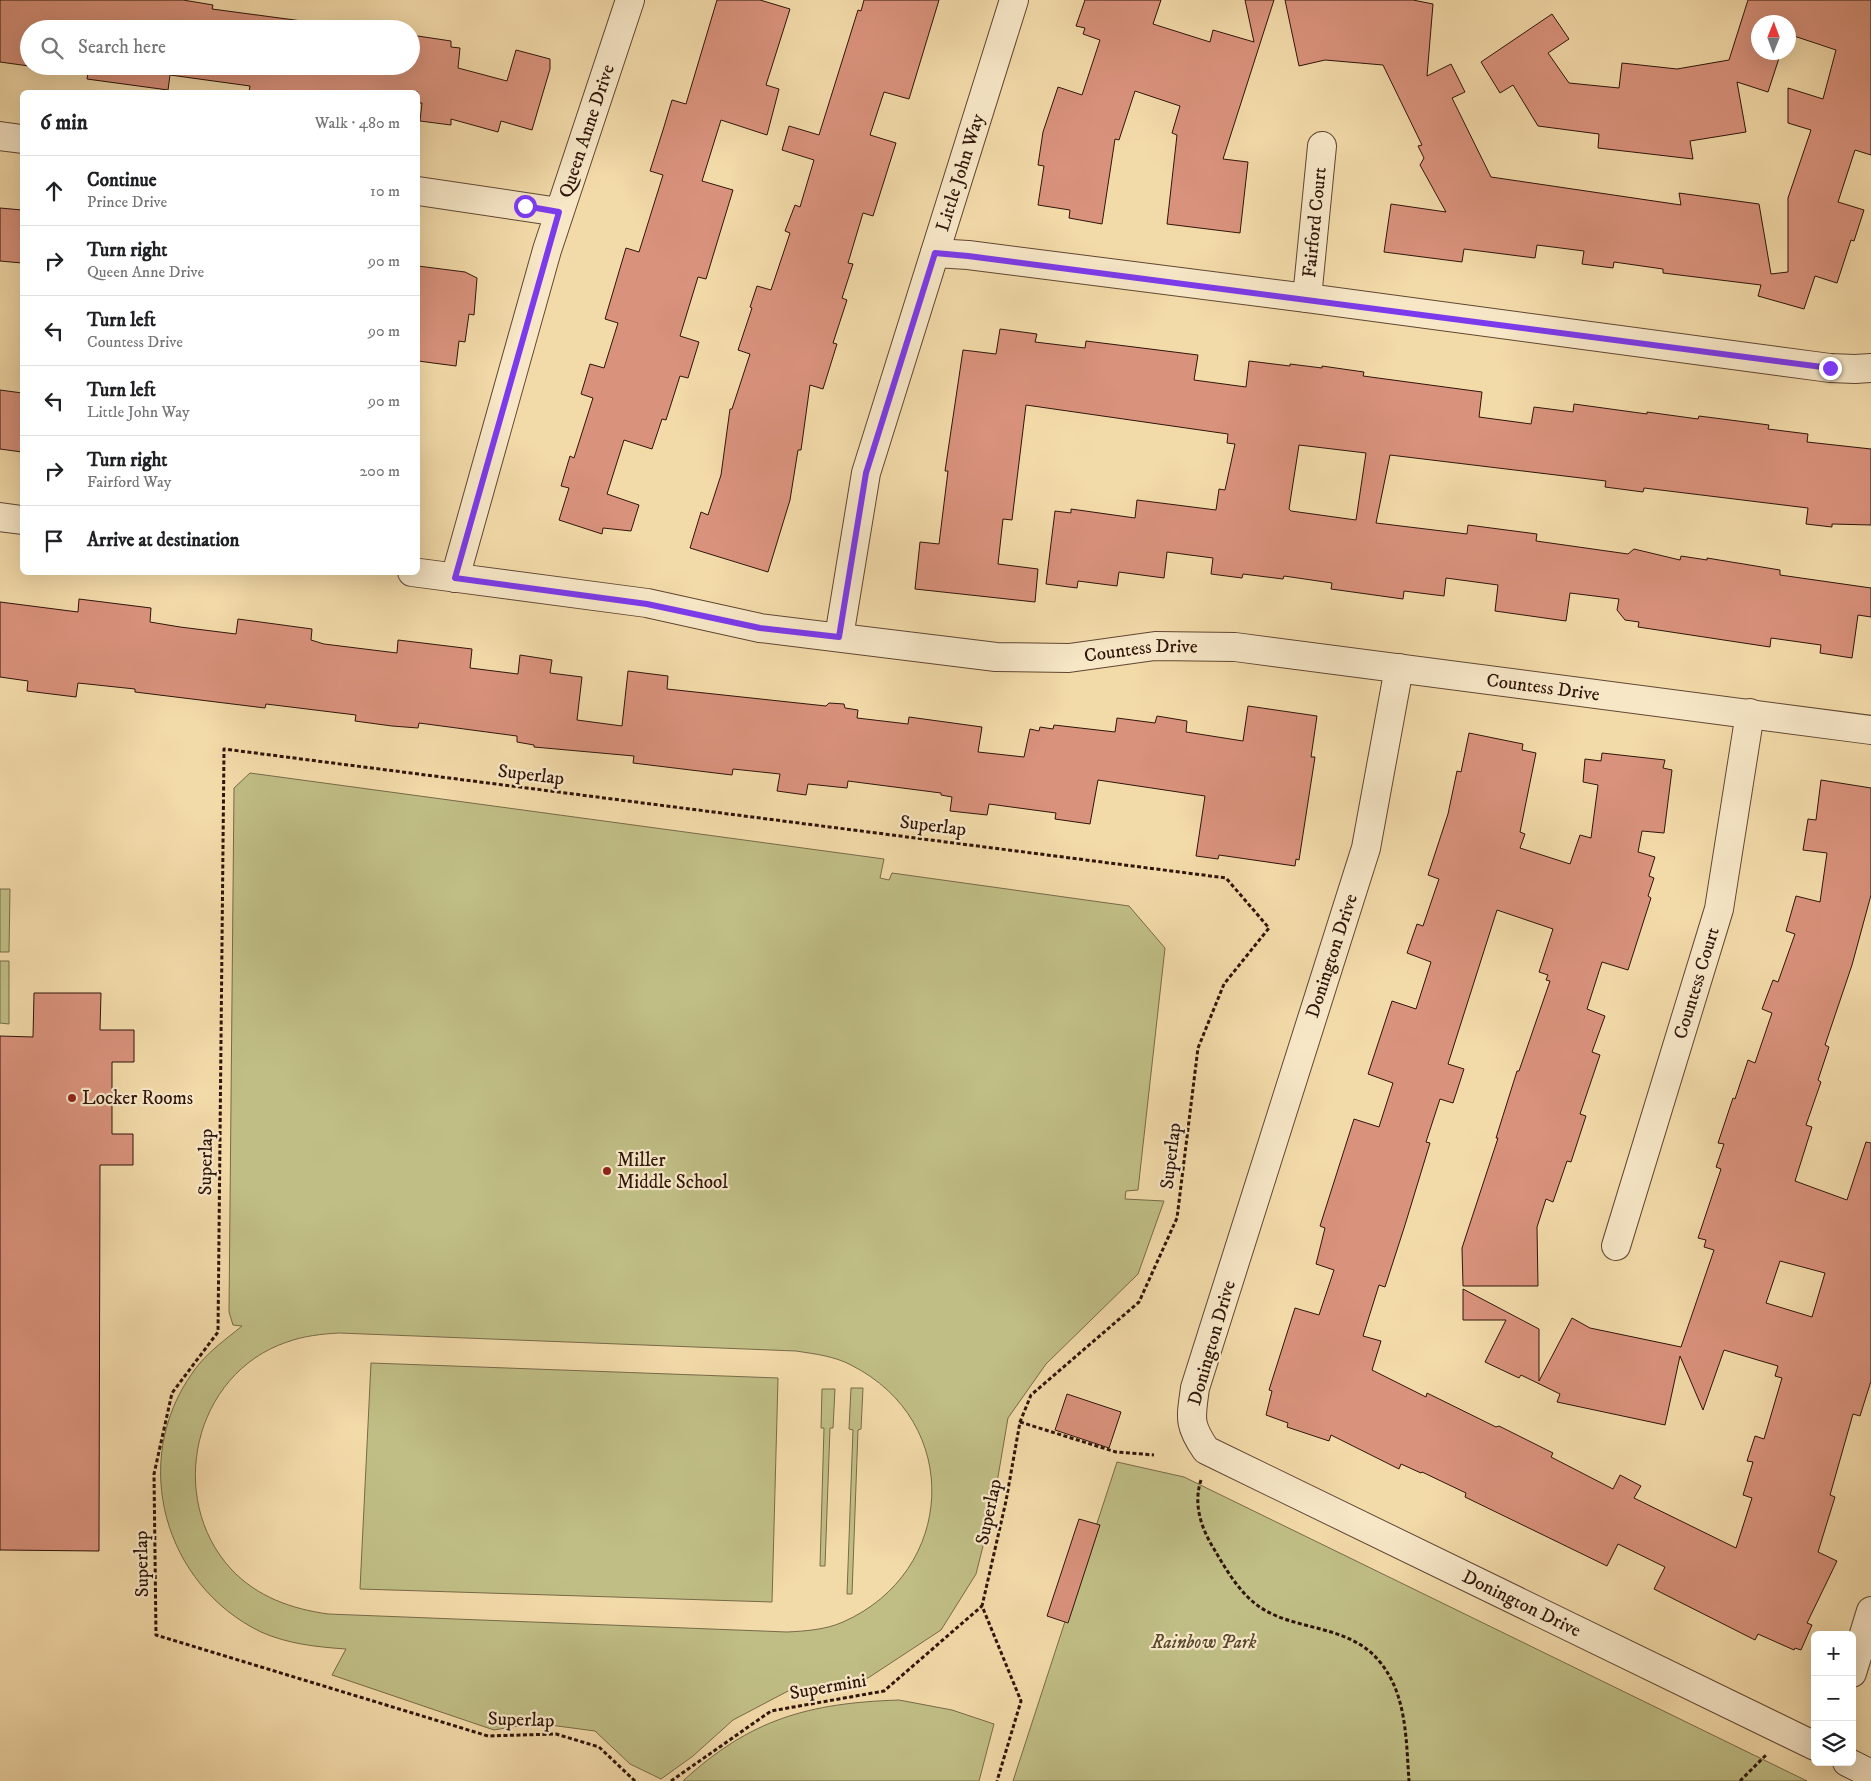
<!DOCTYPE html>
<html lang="en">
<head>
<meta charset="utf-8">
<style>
  :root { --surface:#fff; --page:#f2f2f2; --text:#202124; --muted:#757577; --line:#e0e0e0 }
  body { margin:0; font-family:"IM FELL DW Pica",serif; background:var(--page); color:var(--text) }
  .controls { position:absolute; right:15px; bottom:15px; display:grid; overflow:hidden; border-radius:8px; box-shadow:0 5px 20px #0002 }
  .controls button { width:45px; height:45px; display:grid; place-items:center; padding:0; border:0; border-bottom:1px solid var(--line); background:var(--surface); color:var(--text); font:25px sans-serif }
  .compass { position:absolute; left:1751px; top:15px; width:45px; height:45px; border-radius:50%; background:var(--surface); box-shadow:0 5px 20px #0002; rotate:1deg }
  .stop { position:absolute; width:15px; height:15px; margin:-11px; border:4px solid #7c3aed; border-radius:50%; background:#fff }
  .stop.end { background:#7c3aed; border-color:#fff; box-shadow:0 1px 5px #0008 }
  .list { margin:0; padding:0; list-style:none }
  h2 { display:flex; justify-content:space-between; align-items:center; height:65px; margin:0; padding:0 20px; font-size:21px }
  h2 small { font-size:16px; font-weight:400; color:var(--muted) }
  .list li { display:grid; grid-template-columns:32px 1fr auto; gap:15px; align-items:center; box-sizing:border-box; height:70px; padding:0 20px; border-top:1px solid var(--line) }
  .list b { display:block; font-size:19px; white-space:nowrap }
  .list p { margin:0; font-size:16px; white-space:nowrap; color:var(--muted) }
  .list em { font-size:16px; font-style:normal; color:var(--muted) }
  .icon { flex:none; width:28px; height:28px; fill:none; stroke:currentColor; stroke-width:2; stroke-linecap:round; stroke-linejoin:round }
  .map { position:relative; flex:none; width:1871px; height:1781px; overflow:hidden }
  .search { position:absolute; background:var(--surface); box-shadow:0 5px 20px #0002; left:20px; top:20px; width:400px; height:55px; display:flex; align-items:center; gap:12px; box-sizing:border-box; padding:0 18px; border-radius:28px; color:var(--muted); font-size:19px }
  .panel { position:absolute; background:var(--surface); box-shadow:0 5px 20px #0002; left:20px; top:90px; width:400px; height:485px; border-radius:8px }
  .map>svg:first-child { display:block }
  .green { fill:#c0be85; stroke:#786a48; fill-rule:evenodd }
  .building { fill:#d9927c; stroke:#2f150a; fill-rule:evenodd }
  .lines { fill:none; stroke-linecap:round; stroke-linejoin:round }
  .minor-casing { stroke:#604632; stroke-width:30 }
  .path { stroke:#2f150a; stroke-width:3; stroke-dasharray:4 2.5; stroke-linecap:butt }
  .minor { stroke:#f7e7c7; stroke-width:28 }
  .route { stroke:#7c3aed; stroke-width:6 }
  .poi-dot { fill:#8f2418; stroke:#f7e7c7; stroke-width:2 }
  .labels { text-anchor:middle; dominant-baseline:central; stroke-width:4.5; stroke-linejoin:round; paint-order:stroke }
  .street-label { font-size:19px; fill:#2f150a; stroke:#f7e7c7 }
  .poi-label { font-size:19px; fill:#2f150a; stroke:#f7e7c7; text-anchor:start }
  .park-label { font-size:19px; font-style:italic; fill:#5a482f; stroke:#f7e7c7 }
</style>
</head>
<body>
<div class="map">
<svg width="1871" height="1781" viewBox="0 0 1871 1781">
  <rect width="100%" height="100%" fill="#f3daa9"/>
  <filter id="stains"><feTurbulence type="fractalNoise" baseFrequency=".004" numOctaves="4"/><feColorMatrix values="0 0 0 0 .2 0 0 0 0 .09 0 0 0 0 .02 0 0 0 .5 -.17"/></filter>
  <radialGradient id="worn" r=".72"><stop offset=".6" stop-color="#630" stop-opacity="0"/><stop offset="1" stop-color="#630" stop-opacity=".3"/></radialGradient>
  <g class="green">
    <path d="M 250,773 L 884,859 L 880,878 L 889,880 L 892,873 L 1129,906 L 1165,948 L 1138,1190 L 1126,1191 L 1125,1199 L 1164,1201 L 1138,1274 L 1046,1364 L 1008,1418 L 993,1506 L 976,1574 L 941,1630 L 868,1678 L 790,1690 L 733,1720 L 693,1756 L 661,1779 L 630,1764 L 595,1731 L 535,1723 L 494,1730 L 332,1675 L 346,1649 C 317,1647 288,1644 261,1632 C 164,1585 129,1461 193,1372 C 206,1353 225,1340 242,1326 L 233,1325 L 229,1312 L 234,788 ZM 339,1333 L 796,1351 C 815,1354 834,1356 851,1365 C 964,1422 956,1572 843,1622 C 825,1630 805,1631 787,1632 L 328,1614 C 292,1609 257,1597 231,1569 C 166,1498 193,1374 287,1342 C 304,1336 321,1334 339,1333 Z"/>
    <path d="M 0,889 L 10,889 L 9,952 L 0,952 Z"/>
    <path d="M 0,961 L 9,961 L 9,1024 L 0,1023 Z"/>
    <path d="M 371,1363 L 778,1378 L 772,1602 L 360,1589 Z"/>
    <path d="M 851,1388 L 863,1388 L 861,1429 L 858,1430 L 852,1594 L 847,1594 L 853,1430 L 849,1429 Z"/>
    <path d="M 822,1389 L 835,1389 L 833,1428 L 830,1428 L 825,1566 L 820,1566 L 824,1428 L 821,1428 Z"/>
    <path d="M 1117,1462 L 1184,1477 L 1807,1781 L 1013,1781 Z"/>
    <path d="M 899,1700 L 952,1710 L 994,1724 L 979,1781 L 683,1781 C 750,1719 809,1703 899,1700 Z"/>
  </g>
  <g class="building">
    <path d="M 0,0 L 183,0 L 213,5 L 212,9 L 362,29 L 29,29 L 29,66 L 0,62 Z"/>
    <path d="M 717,0 L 760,0 L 790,9 L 766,85 L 779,89 L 767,135 L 721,120 L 702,181 L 733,190 L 706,279 L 698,277 L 680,336 L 699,342 L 688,378 L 680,376 L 666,420 L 662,419 L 652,449 L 624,440 L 607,494 L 639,505 L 631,531 L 603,528 L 602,534 L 559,520 L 569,488 L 561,486 L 570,456 L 574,458 L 593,398 L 581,394 L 590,364 L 604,368 L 618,323 L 605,319 L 626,248 L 639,252 L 663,175 L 650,171 L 663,130 L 672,100 L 686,104 Z"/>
    <path d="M 864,0 L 939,0 L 909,99 L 884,92 L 870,135 L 896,143 L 873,216 L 863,213 L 848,263 L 853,264 L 842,298 L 847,300 L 833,343 L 837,344 L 823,389 L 810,385 L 801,450 L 798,450 L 790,500 L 768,572 L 690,548 L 701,512 L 708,515 L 721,475 L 730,409 L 732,409 L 750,354 L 738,350 L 752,308 L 750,307 L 757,286 L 771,290 L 790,233 L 785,231 L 795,205 L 800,207 L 814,160 L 782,150 L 789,126 L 819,135 L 858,10 L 861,11 Z"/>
    <path d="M 1085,0 L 1161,0 L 1153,24 L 1210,42 L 1213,30 L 1254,42 L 1245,0 L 1274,0 L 1223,159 L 1248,162 L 1240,233 L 1167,224 L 1177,135 L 1172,133 L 1180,106 L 1135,91 L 1119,140 L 1115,139 L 1102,224 L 1069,218 L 1070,210 L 1038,205 L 1044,166 L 1038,165 L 1043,132 L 1058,87 L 1082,95 L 1100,40 L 1083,34 L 1085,28 L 1076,26 Z"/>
    <path d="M 1285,0 L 1413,0 L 1433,4 L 1427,76 L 1451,64 L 1465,92 L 1452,98 L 1491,177 L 1681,205 L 1679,193 L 1759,204 L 1771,274 L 1788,272 L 1788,198 L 1811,130 L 1788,123 L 1788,88 L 1823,99 L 1836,50 L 1788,34 L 1788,22 L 1758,22 L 1758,52 L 1781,52 L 1768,92 L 1737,82 L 1746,132 L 1690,141 L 1693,159 L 1598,148 L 1599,134 L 1538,126 L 1513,85 L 1500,93 L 1481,62 L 1552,14 L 1569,39 L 1548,53 L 1569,83 L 1619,88 L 1622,63 L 1677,69 L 1729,60 L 1748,0 L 1871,0 L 1871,155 L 1855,150 L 1838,202 L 1864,210 L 1854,241 L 1851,240 L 1837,283 L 1815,276 L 1804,309 L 1758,296 L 1761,285 L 1663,273 L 1663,269 L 1614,262 L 1613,268 L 1582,264 L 1584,251 L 1537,245 L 1535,258 L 1464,249 L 1462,262 L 1384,252 L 1391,204 L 1446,212 L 1420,165 L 1424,158 L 1418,146 L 1422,145 L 1383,65 L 1325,60 L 1299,66 Z"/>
    <path d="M 411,35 L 451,41 L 451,47 L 460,48 L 458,68 L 507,81 L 516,50 L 550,59 L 550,69 L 532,130 L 501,121 L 498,132 L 451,119 L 451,125 L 420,121 L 422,103 L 418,103 L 418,92 L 249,92 L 250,86 L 170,75 L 168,90 L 87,79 L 88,73 L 45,66 L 411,66 Z"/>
    <path d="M 0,208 L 22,210 L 22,263 L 0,261 Z"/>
    <path d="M 418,266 L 465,272 L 477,278 L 474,315 L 469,314 L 465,342 L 459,341 L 456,366 L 418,361 Z"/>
    <path d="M 1000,329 L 1037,334 L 1035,342 L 1085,348 L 1086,341 L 1198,355 L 1194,380 L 1246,387 L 1249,361 L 1290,366 L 1290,364 L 1322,368 L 1322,366 L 1364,372 L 1363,376 L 1482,392 L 1479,417 L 1531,424 L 1534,407 L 1573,412 L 1574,404 L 1647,414 L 1647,412 L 1698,419 L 1699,416 L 1769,425 L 1768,429 L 1808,434 L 1807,442 L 1871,449 L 1871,525 L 1832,524 L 1832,527 L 1806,524 L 1808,508 L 1644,488 L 1643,492 L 1605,487 L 1606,481 L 1390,455 L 1376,523 L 1467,534 L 1468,525 L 1537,534 L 1536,541 L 1628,554 L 1634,549 L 1680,560 L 1681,556 L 1707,560 L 1707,558 L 1780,570 L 1780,575 L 1871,588 L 1871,617 L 1858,615 L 1852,658 L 1820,653 L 1821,645 L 1771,638 L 1770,647 L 1638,627 L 1639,622 L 1625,620 L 1617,610 L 1619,599 L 1570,593 L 1566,621 L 1495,611 L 1498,585 L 1446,578 L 1444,596 L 1404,591 L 1403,599 L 1331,589 L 1332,583 L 1284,576 L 1283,579 L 1243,574 L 1242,578 L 1211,574 L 1213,558 L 1167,552 L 1164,578 L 1119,572 L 1117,586 L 1078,581 L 1077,588 L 1046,584 L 1055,511 L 1071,513 L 1071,509 L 1135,518 L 1137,500 L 1216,510 L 1219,489 L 1225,490 L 1235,444 L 1227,443 L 1228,434 L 1026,405 L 1012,520 L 1003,519 L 998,564 L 1038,569 L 1035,602 L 915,589 L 920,542 L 939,544 L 948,471 L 945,471 L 963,350 L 996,354 ZM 1299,445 L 1366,453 L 1356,520 L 1291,511 L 1289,509 Z"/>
    <path d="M 0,390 L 22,393 L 22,452 L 0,449 Z"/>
    <path d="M 79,599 L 151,608 L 150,622 L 180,627 L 236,634 L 238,619 L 312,629 L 311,640 L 324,644 L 397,653 L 398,640 L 472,649 L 470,668 L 518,674 L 520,655 L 552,660 L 550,673 L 582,677 L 577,720 L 622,726 L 628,671 L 668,676 L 667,689 L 826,706 L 829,703 L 844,704 L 845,708 L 858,710 L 857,718 L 908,724 L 909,717 L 982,727 L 978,752 L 1024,757 L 1030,729 L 1039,731 L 1040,727 L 1053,729 L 1054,725 L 1115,732 L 1117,718 L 1155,723 L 1157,716 L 1187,721 L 1186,732 L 1243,741 L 1248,706 L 1317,716 L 1311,757 L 1315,757 L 1299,860 L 1296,859 L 1295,866 L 1219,855 L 1218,859 L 1196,856 L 1205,796 L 1098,780 L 1090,824 L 1055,819 L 1056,813 L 989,804 L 987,815 L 950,811 L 952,797 L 941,795 L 941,793 L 848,781 L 847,788 L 808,784 L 806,795 L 777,791 L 780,774 L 733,769 L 732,775 L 633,763 L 634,756 L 534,747 L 534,745 L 517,742 L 517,736 L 419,723 L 418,728 L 392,726 L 355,721 L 356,715 L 266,704 L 265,708 L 135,692 L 135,689 L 78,683 L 76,697 L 27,691 L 28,681 L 0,677 L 0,602 L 78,612 Z"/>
    <path d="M 1469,733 L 1523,744 L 1522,750 L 1536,753 L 1520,832 L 1525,834 L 1520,848 L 1570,864 L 1580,835 L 1591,838 L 1598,785 L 1583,782 L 1585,759 L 1601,761 L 1602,753 L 1665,760 L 1663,768 L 1672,770 L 1664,833 L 1642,831 L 1638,852 L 1655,857 L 1649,876 L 1654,878 L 1648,896 L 1651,898 L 1628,970 L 1602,962 L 1587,1009 L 1605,1016 L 1592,1052 L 1600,1055 L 1580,1114 L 1586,1116 L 1571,1162 L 1567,1161 L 1553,1202 L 1546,1199 L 1537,1227 L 1538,1286 L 1463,1286 L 1462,1248 L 1498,1138 L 1496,1138 L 1517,1071 L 1519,1071 L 1550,981 L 1546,980 L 1548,975 L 1539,972 L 1553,929 L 1497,910 L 1448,1064 L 1464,1069 L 1453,1103 L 1440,1099 L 1426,1142 L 1430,1143 L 1405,1225 L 1385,1287 L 1379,1285 L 1363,1336 L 1381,1341 L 1372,1370 L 1426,1397 L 1427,1393 L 1496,1427 L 1499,1426 L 1553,1453 L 1551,1457 L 1613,1489 L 1620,1475 L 1641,1486 L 1634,1498 L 1736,1548 L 1752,1498 L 1743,1495 L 1753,1462 L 1747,1461 L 1755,1436 L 1764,1439 L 1782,1378 L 1775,1376 L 1778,1366 L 1724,1350 L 1703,1410 L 1680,1356 L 1665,1425 L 1557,1402 L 1560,1394 L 1521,1375 L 1519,1378 L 1485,1362 L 1506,1320 L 1463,1320 L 1463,1289 L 1539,1329 L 1539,1381 L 1572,1318 L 1590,1328 L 1681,1347 L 1714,1250 L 1704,1247 L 1706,1240 L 1698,1238 L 1721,1169 L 1716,1167 L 1724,1144 L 1718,1143 L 1733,1098 L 1735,1099 L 1748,1060 L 1755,1063 L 1772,1013 L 1762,1009 L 1773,980 L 1778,982 L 1795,934 L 1786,931 L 1796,896 L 1820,902 L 1827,853 L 1803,850 L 1808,819 L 1816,820 L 1821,780 L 1871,788 L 1871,895 L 1852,965 L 1825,1045 L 1829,1047 L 1818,1080 L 1821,1082 L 1806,1125 L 1812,1127 L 1795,1181 L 1847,1200 L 1866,1142 L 1871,1143 L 1871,1381 L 1860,1416 L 1853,1414 L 1830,1495 L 1835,1497 L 1818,1552 L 1837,1561 L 1807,1623 L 1812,1625 L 1801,1650 L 1795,1648 L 1794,1650 L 1758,1634 L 1755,1640 L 1654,1589 L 1665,1567 L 1618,1544 L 1607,1566 L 1465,1497 L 1466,1493 L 1422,1472 L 1421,1473 L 1401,1464 L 1399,1469 L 1331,1435 L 1329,1441 L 1287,1427 L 1288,1423 L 1266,1415 L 1272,1391 L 1269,1390 L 1295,1308 L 1319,1315 L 1334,1270 L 1316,1264 L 1325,1228 L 1320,1226 L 1354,1119 L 1379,1127 L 1393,1083 L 1368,1074 L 1392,1001 L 1416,1009 L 1431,962 L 1407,953 L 1417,924 L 1423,926 L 1439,879 L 1428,875 L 1448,814 L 1457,771 L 1461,772 ZM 1780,1261 L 1825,1273 L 1812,1317 L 1766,1303 Z"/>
    <path d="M 34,993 L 101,993 L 100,1030 L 134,1030 L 134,1062 L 112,1062 L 112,1134 L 133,1134 L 133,1165 L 100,1165 L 99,1551 L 0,1550 L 0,1036 L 33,1037 Z"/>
    <path d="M 1067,1394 L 1121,1412 L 1109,1448 L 1055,1430 Z"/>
    <path d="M 1079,1519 L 1100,1525 L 1068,1623 L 1047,1616 Z"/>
  </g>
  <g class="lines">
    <defs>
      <g id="minor">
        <path d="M 0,136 L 22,139"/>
        <path d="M 418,191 L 559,212"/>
        <path d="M 935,253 L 968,255 L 1307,298 L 1830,368 L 1855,369 L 1871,368"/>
        <path id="s1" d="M 1307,298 L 1322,146"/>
        <path d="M 0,517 L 22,520"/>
        <path id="s2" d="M 412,572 L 647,603 L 760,628 L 996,657 L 1069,658 L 1155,646 L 1235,647 L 1871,730"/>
        <path id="s3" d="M 455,578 L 547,250 L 630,0"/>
        <path id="s4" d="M 839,637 L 866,473 L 1014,0"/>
        <path id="s5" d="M 1399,668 L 1366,848 L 1195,1388 C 1191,1418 1188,1424 1206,1450 L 1815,1746"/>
        <path id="s6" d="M 1616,1246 L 1719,909 L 1750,713"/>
        <path d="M 1852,1673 L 1871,1611"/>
        <path d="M 1847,1762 L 1871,1774"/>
      </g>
    </defs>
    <use href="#minor" class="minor-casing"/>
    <g class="path">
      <path d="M 1020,1422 L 1116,1452 L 1154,1455"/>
      <path d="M 1201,1480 C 1193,1504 1201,1528 1214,1549 C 1224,1566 1236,1587 1252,1601 C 1288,1633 1347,1621 1380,1662 C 1407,1695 1406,1740 1409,1781"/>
      <path d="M 635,1781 L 599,1747 L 556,1734 L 488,1736 L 156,1635 L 154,1474 L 172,1393 L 218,1332 L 224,749 L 1226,878 L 1269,928 L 1224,984 L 1198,1048 L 1177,1218 L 1139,1302 L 1031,1395 L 1020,1422 L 1006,1501 L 982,1606 L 1021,1701 L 997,1781"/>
      <path d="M 671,1781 L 771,1711 L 884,1691 L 982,1606"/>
      <path d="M 1740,1781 L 1766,1755"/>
    </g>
    <use href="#minor" class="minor"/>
  </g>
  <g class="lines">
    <path class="route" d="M 525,206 L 559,212 L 455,578 L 647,604 L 760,628 L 839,637 L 866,473 L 935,253 L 968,256 L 1830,368"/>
  </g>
  <g class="poi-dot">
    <circle cx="72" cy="1098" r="5"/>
    <circle cx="607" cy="1171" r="5"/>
  </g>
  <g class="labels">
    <g class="street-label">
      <text stroke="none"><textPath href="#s3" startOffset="466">Queen Anne Drive</textPath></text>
      <text stroke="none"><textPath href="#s4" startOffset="481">Little John Way</textPath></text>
      <text stroke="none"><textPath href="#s1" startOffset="76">Fairford Court</textPath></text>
      <text stroke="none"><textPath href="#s2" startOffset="736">Countess Drive</textPath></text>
      <text stroke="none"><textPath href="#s2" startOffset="1141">Countess Drive</textPath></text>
      <text transform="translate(531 775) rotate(7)">Superlap</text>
      <text transform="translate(933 826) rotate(7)">Superlap</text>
      <text transform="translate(1332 956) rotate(-72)">Donington Drive</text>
      <text stroke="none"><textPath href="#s6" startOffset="275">Countess Court</textPath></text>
      <text transform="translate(1171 1156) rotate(-83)">Superlap</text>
      <text transform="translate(206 1162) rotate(-89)">Superlap</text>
      <text transform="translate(1212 1343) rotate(-74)">Donington Drive</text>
      <text transform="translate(989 1512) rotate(-78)">Superlap</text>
      <text transform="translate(142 1564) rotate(-91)">Superlap</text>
      <text stroke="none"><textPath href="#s5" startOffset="1166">Donington Drive</textPath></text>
      <text transform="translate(828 1687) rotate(-10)">Supermini</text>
      <text transform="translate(521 1720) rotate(2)">Superlap</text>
    </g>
    <g class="poi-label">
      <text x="82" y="1098">Locker Rooms</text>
      <text x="617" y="1160">Miller<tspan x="617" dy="22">Middle School</tspan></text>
    </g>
    <g class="park-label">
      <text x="1204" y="1642">Rainbow Park</text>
    </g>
  </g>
  <rect width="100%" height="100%" filter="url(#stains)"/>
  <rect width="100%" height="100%" fill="url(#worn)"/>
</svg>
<div class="controls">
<button>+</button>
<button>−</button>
<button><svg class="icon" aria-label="layers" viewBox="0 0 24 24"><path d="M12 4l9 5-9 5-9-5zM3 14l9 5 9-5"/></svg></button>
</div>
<svg class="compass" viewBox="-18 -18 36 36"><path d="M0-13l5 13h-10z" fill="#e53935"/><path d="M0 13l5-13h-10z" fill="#757577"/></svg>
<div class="stop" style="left:525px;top:206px"></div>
<div class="stop end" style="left:1830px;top:368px"></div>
<div class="search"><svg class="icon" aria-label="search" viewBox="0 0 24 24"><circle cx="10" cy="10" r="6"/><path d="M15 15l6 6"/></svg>Search here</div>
<section class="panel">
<h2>6 min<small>Walk · 480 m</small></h2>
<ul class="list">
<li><svg class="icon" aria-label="ahead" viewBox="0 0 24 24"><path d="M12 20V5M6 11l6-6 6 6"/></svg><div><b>Continue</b><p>Prince Drive</p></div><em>10 m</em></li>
<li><svg class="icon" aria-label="right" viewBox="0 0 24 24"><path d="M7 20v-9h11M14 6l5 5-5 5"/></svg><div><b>Turn right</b><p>Queen Anne Drive</p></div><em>90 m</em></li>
<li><svg class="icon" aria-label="left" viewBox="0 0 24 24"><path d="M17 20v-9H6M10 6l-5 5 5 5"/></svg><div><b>Turn left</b><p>Countess Drive</p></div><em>90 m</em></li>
<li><svg class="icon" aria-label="left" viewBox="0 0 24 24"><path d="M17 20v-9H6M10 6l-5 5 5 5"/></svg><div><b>Turn left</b><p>Little John Way</p></div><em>90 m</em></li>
<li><svg class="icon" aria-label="right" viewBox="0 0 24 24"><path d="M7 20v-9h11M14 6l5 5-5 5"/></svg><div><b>Turn right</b><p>Fairford Way</p></div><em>200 m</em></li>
<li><svg class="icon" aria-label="arrive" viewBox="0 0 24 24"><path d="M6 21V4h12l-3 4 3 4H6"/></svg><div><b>Arrive at destination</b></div></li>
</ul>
</section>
</div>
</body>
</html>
